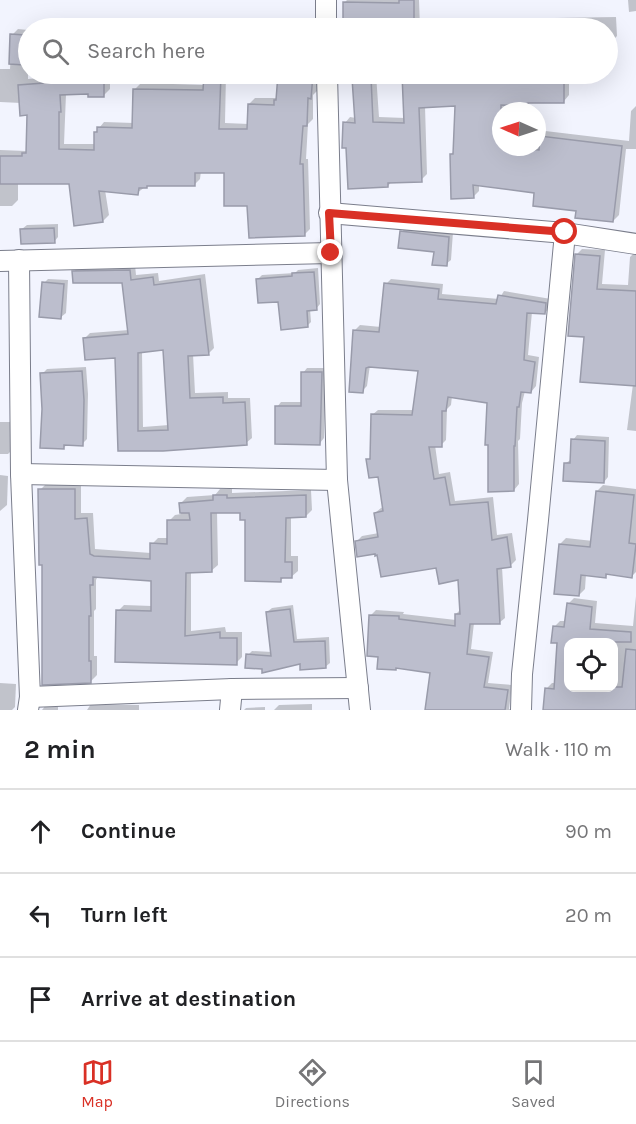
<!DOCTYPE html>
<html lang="en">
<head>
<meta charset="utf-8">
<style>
  :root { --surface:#fff; --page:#f2f2f2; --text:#202124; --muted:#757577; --line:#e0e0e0; --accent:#d93025 }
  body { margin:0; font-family:Karla,sans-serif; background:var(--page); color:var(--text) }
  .controls { position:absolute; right:18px; bottom:18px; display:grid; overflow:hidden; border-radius:12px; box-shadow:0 6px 24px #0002 }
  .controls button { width:54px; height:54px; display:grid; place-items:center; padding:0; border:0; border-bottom:2px solid var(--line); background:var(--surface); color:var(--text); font:30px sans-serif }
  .compass { position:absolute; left:492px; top:102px; width:54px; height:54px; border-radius:50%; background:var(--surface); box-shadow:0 6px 24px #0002; rotate:273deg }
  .stop { position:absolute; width:18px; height:18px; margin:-14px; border:4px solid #d93025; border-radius:50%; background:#fff }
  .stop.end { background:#d93025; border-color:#fff; box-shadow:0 2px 6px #0008 }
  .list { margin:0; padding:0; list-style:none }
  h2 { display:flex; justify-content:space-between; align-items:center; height:78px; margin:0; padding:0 24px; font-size:26px }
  h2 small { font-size:20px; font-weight:400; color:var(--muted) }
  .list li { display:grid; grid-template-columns:39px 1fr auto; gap:18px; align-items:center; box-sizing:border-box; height:84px; padding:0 24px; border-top:2px solid var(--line) }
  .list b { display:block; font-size:22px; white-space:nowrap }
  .list em { font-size:20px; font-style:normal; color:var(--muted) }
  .icon { flex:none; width:33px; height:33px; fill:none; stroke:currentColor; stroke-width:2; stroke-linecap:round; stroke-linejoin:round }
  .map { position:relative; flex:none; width:636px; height:710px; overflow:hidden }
  .search { position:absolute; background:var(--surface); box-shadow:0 6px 24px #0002; left:18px; right:18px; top:18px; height:66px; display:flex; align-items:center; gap:15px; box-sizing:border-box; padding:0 21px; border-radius:33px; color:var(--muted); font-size:22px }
  .sheet { height:330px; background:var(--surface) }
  nav { display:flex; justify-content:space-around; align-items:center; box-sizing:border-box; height:84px; border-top:2px solid var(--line); background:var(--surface); font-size:16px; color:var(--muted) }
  nav a { display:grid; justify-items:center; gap:3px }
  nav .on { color:var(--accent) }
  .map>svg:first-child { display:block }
  .shadow { fill:#0003; fill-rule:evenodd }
  .building { fill:#bcbecd; stroke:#999baa; stroke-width:1.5; fill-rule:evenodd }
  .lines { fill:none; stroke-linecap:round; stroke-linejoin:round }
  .minor-casing { stroke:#7b7e8c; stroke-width:22 }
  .minor { stroke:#fff; stroke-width:20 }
  .route { stroke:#d93025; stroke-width:8 }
</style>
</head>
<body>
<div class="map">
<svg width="636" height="710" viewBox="0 0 636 710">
  <rect width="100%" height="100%" fill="#f2f4fe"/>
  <g class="shadow">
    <path d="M 347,0 L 419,0 L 420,28 L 402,28 L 401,19 L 344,3 Z"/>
    <path d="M 628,0 L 636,0 L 636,11 L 629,12 Z"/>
    <path d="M 616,17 L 617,36 L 612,41 L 608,41 L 608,28 L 550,28 L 550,23 L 554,18 Z"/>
    <path d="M 289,18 L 320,21 L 321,28 L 283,28 L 283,25 Z"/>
    <path d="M 466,27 L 530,28 L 465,28 Z"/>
    <path d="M 18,29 L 28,30 L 28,79 L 81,74 L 110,74 L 110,89 L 104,95 L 89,92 L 66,94 L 64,144 L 95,144 L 95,133 L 104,122 L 134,123 L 135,89 L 141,83 L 205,85 L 205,74 L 226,74 L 225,123 L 249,124 L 249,104 L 255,98 L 278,98 L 279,74 L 318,74 L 317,91 L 313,95 L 313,119 L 308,124 L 306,159 L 308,159 L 310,229 L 304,235 L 248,204 L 226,171 L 201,171 L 200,179 L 194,185 L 149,184 L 137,193 L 105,190 L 109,215 L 103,221 L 70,183 L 18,183 L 18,200 L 12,206 L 0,206 L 0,150 L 26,151 L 28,114 L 21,103 L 0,102 L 0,69 L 10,69 L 12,35 Z"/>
    <path d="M 359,74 L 376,74 L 379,117 L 405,118 L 403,74 L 569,74 L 569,95 L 564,101 L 530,102 L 527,104 L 527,111 L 501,111 L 501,147 L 537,147 L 537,130 L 629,141 L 631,111 L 636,106 L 636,149 L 626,149 L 619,215 L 613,221 L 578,210 L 536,192 L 479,184 L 479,191 L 473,197 L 451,154 L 455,151 L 456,104 L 425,106 L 427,174 L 421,180 L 392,181 L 388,186 L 345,123 L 350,117 L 356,118 L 354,79 Z"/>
    <path d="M 58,224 L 58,237 L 54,242 L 22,229 L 27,225 Z"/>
    <path d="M 406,227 L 453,232 L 451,260 L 446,264 L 435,251 L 402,232 Z"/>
    <path d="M 582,249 L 605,250 L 602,284 L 628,285 L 630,257 L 636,251 L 636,431 L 627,430 L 633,384 L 585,336 L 577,254 Z"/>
    <path d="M 135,265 L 136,275 L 158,273 L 159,281 L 205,274 L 214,348 L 209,353 L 193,354 L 195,393 L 228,392 L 228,398 L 250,398 L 252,438 L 246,443 L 119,450 L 116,356 L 84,339 L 90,333 L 129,330 L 123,281 L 74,272 L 79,266 ZM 165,348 L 169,425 L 143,427 L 142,351 Z"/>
    <path d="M 318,268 L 320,304 L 316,309 L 310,309 L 311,322 L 307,326 L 258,279 L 262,275 L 295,273 L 298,270 Z"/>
    <path d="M 48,279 L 68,280 L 66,313 L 61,317 L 44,283 Z"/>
    <path d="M 391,279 L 443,284 L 442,294 L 499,299 L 504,291 L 551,299 L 550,307 L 545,313 L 532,312 L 528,355 L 539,357 L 536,386 L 531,392 L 525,391 L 522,403 L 520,439 L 518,441 L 519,484 L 514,490 L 488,401 L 452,396 L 451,405 L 447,409 L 446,440 L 441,445 L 435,445 L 439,474 L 450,472 L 455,501 L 493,497 L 497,535 L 512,533 L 516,560 L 511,565 L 502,567 L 505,618 L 499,623 L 474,623 L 471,649 L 493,652 L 488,683 L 512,685 L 509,709 L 517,710 L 427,710 L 431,672 L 379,656 L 371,615 L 376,610 L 404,612 L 403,614 L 456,620 L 456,614 L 461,609 L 460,579 L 437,566 L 379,554 L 357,541 L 362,536 L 379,533 L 375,513 L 381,508 L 384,507 L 379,475 L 368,460 L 372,456 L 372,415 L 378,410 L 414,410 L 420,370 L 370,365 L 367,386 L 362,391 L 355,330 L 360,325 L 381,327 L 386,284 Z"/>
    <path d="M 86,367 L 88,394 L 87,439 L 82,444 L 68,444 L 63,448 L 44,409 L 42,374 L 47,369 Z"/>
    <path d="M 307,368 L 326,368 L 324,438 L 320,443 L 277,407 L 281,402 L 302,402 L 303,373 Z"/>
    <path d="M 0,422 L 14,422 L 14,448 L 8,454 L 0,454 Z"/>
    <path d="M 577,435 L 609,437 L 608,477 L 604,482 L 566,463 L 572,459 L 573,440 Z"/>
    <path d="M 0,475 L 8,476 L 7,505 L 0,511 Z"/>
    <path d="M 81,483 L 81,513 L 93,513 L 95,549 L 151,553 L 152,544 L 158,538 L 169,538 L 169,521 L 175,515 L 181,514 L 181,503 L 187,497 L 215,495 L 220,489 L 232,489 L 232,493 L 311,490 L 312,510 L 306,516 L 291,516 L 291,556 L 298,556 L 298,571 L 291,577 L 284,577 L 281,580 L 241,511 L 217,511 L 218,565 L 211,571 L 191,571 L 191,631 L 225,627 L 226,632 L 242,632 L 242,657 L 236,663 L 118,611 L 124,605 L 152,606 L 153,579 L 98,576 L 96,580 L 96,609 L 94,611 L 94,656 L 97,656 L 97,675 L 91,681 L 43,564 L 40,490 L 46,484 Z"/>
    <path d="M 603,485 L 636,489 L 636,572 L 632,576 L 609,573 L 606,576 L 586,574 L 585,589 L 579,595 L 560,544 L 566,538 L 593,541 L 597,491 Z"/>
    <path d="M 636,596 L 636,710 L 545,710 L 546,689 L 552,683 L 556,683 L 559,642 L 554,627 L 560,621 L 566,621 L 568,604 L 574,598 L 597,601 L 595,623 L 633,626 ZM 568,642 L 614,642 L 614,688 L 568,688 Z"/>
    <path d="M 293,605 L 297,639 L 329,637 L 330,663 L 325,667 L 301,662 L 263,668 L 248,655 L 252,651 L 272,652 L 267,612 L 272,608 Z"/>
    <path d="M 0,683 L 16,684 L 15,707 L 12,710 L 0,710 Z"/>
    <path d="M 91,704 L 139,705 L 139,710 L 87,710 Z"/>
    <path d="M 312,704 L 312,710 L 274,710 L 279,705 Z"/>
    <path d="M 46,705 L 58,705 L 58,710 L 42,710 Z"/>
    <path d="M 265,707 L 265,710 L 244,710 L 246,708 Z"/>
  </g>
  <g class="building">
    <path d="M 399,0 L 414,0 L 414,20 L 343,20 L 343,2 L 399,3 Z"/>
    <path d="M 10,34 L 25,35 L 24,65 L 9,64 Z"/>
    <path d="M 87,74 L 104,74 L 104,97 L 88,97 L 88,94 L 60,95 L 61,112 L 59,112 L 59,149 L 94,150 L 94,132 L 97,132 L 97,127 L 132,128 L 133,89 L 203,90 L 204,74 L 221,74 L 219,129 L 247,129 L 248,104 L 274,105 L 274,100 L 276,100 L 278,74 L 313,74 L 311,99 L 308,98 L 307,126 L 303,126 L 300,164 L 303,164 L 305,236 L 249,238 L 247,206 L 224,206 L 224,173 L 195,173 L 195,186 L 147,186 L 147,188 L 139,188 L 138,195 L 99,191 L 103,222 L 74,226 L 69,184 L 0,184 L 0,156 L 22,156 L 22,153 L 26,153 L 27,115 L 20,116 L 18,85 L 70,81 L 70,78 L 87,78 Z"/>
    <path d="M 402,74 L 528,74 L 528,79 L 564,79 L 564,103 L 528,103 L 528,106 L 501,105 L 501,147 L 539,150 L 540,136 L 622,146 L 613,222 L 575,218 L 576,211 L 533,206 L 534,193 L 473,185 L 474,198 L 451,199 L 450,154 L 453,154 L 455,106 L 419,108 L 422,182 L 388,183 L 388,187 L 348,189 L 346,148 L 342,148 L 343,122 L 355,123 L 352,78 L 371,77 L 373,122 L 404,123 Z"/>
    <path d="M 54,228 L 55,243 L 21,244 L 20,229 Z"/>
    <path d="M 400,231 L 449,237 L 447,266 L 432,265 L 434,252 L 398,248 Z"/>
    <path d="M 575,254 L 600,256 L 597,289 L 636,291 L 636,386 L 580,382 L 584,337 L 568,336 Z"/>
    <path d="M 130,270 L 131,280 L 153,277 L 154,285 L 200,279 L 209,355 L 188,356 L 190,398 L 223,397 L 223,403 L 245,402 L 247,445 L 163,451 L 118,451 L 115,358 L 85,360 L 83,338 L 128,334 L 122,283 L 73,283 L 72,271 ZM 163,350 L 168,430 L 138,431 L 138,353 Z"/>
    <path d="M 314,272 L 317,310 L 307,311 L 308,327 L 281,330 L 278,302 L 258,303 L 256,279 L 292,276 L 292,273 Z"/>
    <path d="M 42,282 L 64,284 L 61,319 L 39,317 Z"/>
    <path d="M 384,283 L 439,289 L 438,299 L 496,304 L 498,295 L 546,303 L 545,314 L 527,313 L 524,360 L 535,362 L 531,393 L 521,392 L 519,407 L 517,407 L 515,446 L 514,446 L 514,491 L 488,492 L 488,445 L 485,445 L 487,403 L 448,397 L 446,411 L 442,411 L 442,447 L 429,447 L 434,479 L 445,477 L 450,505 L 488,502 L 492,540 L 507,537 L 511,567 L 497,569 L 500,624 L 470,624 L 467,654 L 489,657 L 484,687 L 508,690 L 505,710 L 425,710 L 430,673 L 396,668 L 396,670 L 377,669 L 378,657 L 367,656 L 369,615 L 399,616 L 399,619 L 455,626 L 455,614 L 460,614 L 458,580 L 439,584 L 436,568 L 381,577 L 377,555 L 375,556 L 375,554 L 357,557 L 355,541 L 378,537 L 374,513 L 383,511 L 378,477 L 369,478 L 366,459 L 370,459 L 371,414 L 412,415 L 418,371 L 369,367 L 366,368 L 363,393 L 349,392 L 353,330 L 379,332 Z"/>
    <path d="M 82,371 L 84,400 L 83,446 L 64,445 L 64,449 L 40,448 L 42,409 L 40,373 Z"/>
    <path d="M 301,372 L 322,372 L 320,445 L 275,444 L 275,406 L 301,406 Z"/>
    <path d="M 571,439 L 605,441 L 604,483 L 563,481 L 564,463 L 570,463 Z"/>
    <path d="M 38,489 L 75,489 L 75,519 L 87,518 L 90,554 L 94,556 L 150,559 L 150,543 L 167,544 L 167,520 L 190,520 L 189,513 L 180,513 L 179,503 L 213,500 L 213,495 L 227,495 L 227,498 L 306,495 L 306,517 L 286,518 L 285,562 L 292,562 L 292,578 L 281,578 L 281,582 L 245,581 L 245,520 L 240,520 L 240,513 L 211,513 L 212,572 L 186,573 L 185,636 L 220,632 L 220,638 L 237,638 L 237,665 L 115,662 L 116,610 L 151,611 L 151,581 L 93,577 L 93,585 L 90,585 L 91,616 L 89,616 L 89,661 L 91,661 L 91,683 L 42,685 L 42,565 L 39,565 Z"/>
    <path d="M 596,491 L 634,495 L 629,543 L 636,544 L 632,578 L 606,574 L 606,578 L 581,575 L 579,596 L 554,594 L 559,544 L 590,547 Z"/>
    <path d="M 567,603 L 592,607 L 590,629 L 631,632 L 631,642 L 568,642 L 568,687 L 622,687 L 626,649 L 636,650 L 636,710 L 543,710 L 545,688 L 554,689 L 557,643 L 551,643 L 553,626 L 564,627 Z"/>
    <path d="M 290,609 L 294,642 L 325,641 L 326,668 L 300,670 L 300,664 L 262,673 L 262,669 L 245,668 L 246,654 L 271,656 L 266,612 Z"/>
  </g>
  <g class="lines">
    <defs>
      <g id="minor">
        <path d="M 326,0 L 326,28"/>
        <path d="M 327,74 L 337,480 L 360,710"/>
        <path d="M 329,213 L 565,233 L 636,244"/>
        <path d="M 19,260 L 21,474 L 30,697 L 28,710"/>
        <path d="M 0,261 L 331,253"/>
        <path d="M 21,474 L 337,480"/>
        <path d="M 30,697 L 232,689 L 358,688"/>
        <path d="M 230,710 L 232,689"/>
        <path d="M 521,710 L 522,674 L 538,520 L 565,233"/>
      </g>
    </defs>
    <use href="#minor" class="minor-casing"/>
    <use href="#minor" class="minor"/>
  </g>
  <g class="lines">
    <path class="route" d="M 331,253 L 329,213 L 565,232"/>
  </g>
</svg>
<div class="controls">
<button><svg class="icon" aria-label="locate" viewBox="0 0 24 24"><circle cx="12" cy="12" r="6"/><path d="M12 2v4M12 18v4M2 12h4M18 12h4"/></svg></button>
</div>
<svg class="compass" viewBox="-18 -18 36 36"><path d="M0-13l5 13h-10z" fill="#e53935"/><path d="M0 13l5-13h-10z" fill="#757577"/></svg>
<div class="stop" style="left:565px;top:232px"></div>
<div class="stop end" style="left:331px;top:253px"></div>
<div class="search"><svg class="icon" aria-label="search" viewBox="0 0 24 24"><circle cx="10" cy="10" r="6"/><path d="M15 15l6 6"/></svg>Search here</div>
</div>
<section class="sheet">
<h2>2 min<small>Walk · 110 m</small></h2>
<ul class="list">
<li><svg class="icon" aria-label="ahead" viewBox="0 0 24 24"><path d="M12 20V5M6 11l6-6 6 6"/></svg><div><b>Continue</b></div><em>90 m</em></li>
<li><svg class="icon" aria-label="left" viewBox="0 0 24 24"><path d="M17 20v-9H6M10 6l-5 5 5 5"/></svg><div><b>Turn left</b></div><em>20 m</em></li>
<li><svg class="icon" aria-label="arrive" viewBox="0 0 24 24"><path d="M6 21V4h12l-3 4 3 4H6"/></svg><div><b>Arrive at destination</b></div></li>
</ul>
</section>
<nav>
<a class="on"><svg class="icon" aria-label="map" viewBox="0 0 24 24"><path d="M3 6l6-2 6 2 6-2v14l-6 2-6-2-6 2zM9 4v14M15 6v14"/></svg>Map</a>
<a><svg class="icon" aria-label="directions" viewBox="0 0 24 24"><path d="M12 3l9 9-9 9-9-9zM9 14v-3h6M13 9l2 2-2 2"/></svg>Directions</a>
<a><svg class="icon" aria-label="saved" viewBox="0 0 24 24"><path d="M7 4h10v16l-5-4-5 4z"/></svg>Saved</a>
</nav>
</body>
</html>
